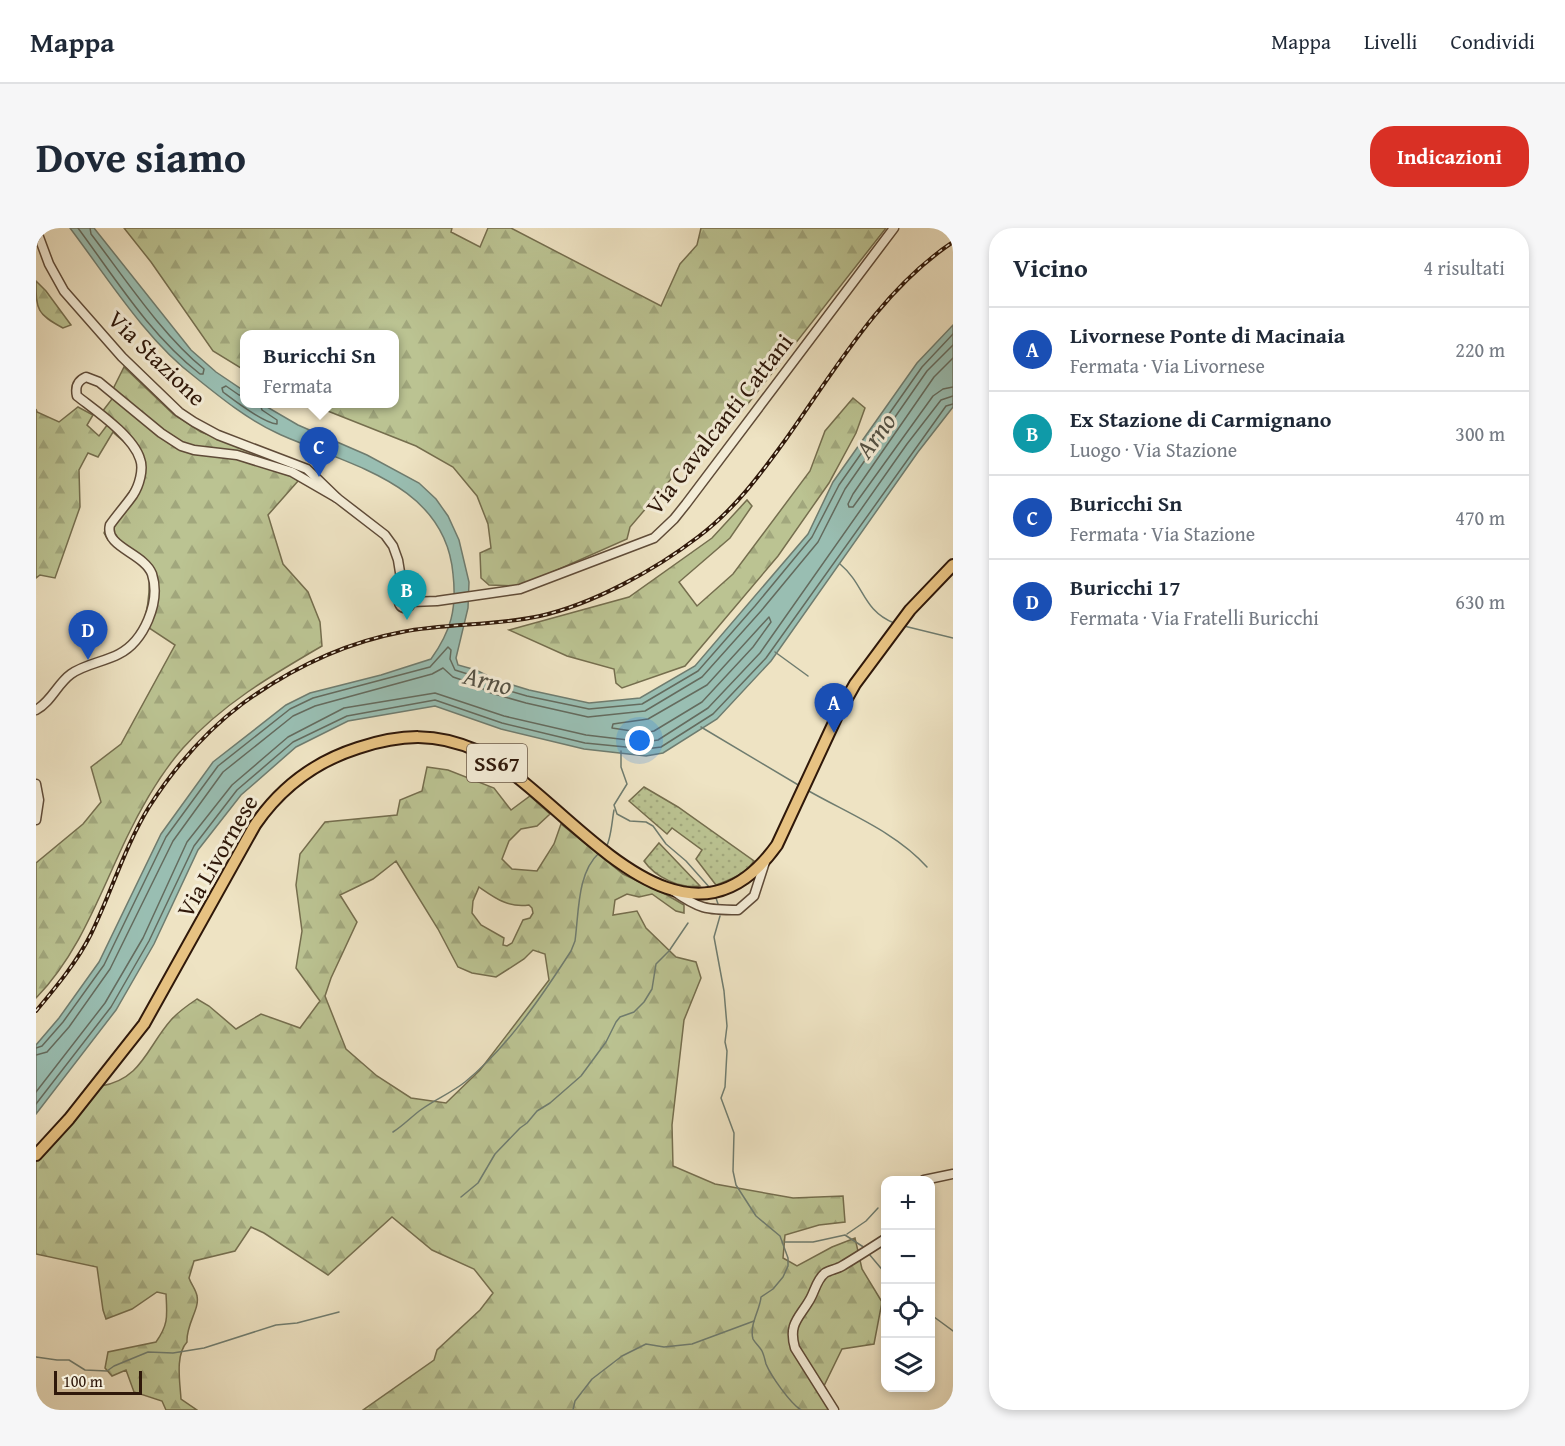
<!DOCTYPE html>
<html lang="it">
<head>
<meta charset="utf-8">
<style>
  :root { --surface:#fff; --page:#f6f6f7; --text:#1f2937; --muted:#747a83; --line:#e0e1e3; --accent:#d93025 }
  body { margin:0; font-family:"Gentium Book Plus",serif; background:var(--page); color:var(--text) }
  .controls { position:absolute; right:18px; bottom:18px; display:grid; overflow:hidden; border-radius:12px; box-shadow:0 3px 9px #0003 }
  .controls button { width:54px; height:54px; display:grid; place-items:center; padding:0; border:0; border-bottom:2px solid var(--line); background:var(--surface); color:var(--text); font:30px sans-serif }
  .scale { position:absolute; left:18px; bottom:15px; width:88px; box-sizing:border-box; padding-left:6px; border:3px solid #2f180a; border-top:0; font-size:16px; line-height:21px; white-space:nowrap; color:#2f180a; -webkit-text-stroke:4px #f4edd8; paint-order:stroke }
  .you { position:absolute; left:604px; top:513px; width:21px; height:21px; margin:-15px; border:4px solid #fff; border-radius:50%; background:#1a73e8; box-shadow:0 0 0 9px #1a73e833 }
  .badge { display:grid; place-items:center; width:39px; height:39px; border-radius:50%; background:var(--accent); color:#fff; font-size:20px; font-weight:700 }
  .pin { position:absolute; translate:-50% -50px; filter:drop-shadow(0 2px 3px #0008) }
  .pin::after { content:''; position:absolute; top:32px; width:21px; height:18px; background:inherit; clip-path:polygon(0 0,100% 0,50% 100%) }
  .popup { position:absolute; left:204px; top:102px; width:159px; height:78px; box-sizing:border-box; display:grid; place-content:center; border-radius:12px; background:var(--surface); filter:drop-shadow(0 2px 4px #0005); font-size:20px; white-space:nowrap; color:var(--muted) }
  .popup b { font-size:22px; color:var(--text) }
  .popup::after { content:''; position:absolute; left:50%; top:100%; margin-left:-12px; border:12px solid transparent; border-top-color:var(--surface) }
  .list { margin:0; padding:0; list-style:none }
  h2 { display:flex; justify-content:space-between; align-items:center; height:78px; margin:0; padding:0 24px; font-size:26px }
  h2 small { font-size:20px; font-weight:400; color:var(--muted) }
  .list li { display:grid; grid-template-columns:39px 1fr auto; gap:18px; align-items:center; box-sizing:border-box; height:84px; padding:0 24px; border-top:2px solid var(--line) }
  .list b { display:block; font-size:22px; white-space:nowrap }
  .list p { margin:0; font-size:20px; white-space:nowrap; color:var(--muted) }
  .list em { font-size:20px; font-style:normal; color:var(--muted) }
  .icon { flex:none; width:33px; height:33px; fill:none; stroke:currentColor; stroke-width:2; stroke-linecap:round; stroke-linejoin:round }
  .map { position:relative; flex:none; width:917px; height:1182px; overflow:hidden; border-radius:24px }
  header { display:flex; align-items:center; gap:36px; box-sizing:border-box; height:84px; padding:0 30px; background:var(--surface); border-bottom:2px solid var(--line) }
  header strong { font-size:28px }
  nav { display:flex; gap:33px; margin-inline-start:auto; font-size:21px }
  .intro { display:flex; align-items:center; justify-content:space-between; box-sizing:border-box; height:144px; padding:0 36px }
  h1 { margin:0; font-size:42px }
  .button { padding:15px 27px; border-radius:24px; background:var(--accent); color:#fff; font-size:21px; font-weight:700 }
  main { display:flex; gap:36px; padding:0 36px }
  aside { flex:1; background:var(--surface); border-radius:24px; box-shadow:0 3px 9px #0003 }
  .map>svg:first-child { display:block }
  .grass { fill:url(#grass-dots); stroke:#756e4e; stroke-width:1.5 }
  .forest { fill:url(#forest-firs); stroke:#756e4e; stroke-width:1.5; fill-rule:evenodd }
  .water { fill:#99beb2; stroke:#6f7c6f; stroke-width:1.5 }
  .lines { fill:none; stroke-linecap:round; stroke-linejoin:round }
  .shore { stroke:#646b5e; stroke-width:1.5 }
  .stream { stroke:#6f7c6f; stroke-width:1.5 }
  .minor-casing { stroke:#5f4b38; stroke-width:11 }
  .major-casing { stroke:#2f180a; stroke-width:14 }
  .minor { stroke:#f4edd8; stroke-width:8 }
  .major { stroke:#e7c282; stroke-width:10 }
  .rail-casing { stroke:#2f180a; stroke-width:4 }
  .rail { stroke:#f4edd8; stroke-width:1.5; stroke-dasharray:4.5; stroke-linecap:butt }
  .labels { text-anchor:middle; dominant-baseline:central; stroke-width:6; stroke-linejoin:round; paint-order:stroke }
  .shield { fill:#f4edd8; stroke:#6a5848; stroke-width:1.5 }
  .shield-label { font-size:22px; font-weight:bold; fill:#2f180a }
  .street-label { font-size:24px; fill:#2f180a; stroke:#f4edd8 }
  .water-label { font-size:26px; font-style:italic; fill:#545245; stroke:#f4edd8 }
</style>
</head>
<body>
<header>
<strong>Mappa</strong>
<nav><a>Mappa</a><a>Livelli</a><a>Condividi</a></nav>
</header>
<div class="intro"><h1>Dove siamo</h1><a class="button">Indicazioni</a></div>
<main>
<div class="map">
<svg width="917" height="1182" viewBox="0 0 917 1182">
  <defs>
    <pattern id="grass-dots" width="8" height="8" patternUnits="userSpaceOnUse" patternTransform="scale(1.5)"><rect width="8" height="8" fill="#bbc392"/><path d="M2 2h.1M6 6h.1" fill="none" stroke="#a1a77d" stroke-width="1.8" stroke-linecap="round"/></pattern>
    <pattern id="forest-firs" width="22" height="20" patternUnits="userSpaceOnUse" patternTransform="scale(1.5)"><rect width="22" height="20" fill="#bbc392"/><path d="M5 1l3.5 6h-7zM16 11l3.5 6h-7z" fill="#a1a77d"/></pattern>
  </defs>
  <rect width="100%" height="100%" fill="#eee3c3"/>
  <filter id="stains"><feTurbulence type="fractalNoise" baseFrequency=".00333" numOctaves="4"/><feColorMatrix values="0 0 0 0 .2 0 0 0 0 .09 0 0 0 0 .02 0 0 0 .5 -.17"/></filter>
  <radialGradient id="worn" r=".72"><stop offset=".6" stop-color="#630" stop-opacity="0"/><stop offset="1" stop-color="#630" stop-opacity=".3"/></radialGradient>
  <g class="grass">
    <path d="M 608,559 L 642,579 L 718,633 C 708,647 696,651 680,657 L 660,631 L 666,622 L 636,600 L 631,606 L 593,573 Z"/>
    <path d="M 623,615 L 664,658 C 644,661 619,649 608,633 Z"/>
  </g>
  <g class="forest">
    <path d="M 88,0 L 416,0 L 415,4 L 444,19 L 452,0 L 475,0 L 625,78 L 644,36 L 661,17 L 665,0 L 850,0 L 700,191 L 688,189 L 594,299 L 591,311 L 485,358 L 453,357 L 445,350 L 444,325 L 455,320 L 452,296 L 441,268 L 417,239 L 380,218 L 274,176 L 358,176 L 358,106 L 208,106 L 208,142 L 177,123 L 115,34 Z"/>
    <path d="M 0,53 L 10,63 L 35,97 L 27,100 C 1,86 0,82 0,53 Z"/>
    <path d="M 88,139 L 137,186 L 165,204 L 236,230 L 262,253 L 232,287 L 247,336 L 272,364 L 284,394 L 286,418 C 236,447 185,477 147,520 C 125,545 106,578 91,609 C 64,665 44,725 0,770 L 0,635 L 47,596 L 65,574 L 55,539 L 85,516 L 139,417 L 107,396 C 113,378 114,363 113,344 L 97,329 L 72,312 L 68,305 C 75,282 112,255 100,228 C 96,219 84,211 77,204 L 62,229 L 52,225 L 43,242 L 44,279 L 19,350 L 4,347 L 0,350 L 0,181 L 1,184 L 23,194 L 42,179 L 57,187 L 51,197 L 63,208 L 75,192 L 66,184 L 76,171 L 74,167 Z"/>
    <path d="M 817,170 L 829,180 L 820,205 L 793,255 L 742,328 L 649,438 L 586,460 L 580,455 L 578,441 L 531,428 L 473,402 L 593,369 L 676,310 L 711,272 L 716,278 L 694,310 L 643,354 L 661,378 L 697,346 L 774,243 L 789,203 Z"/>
    <path d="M 391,539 L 412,542 L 458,560 L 475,582 L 494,568 L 514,586 L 501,598 L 485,601 L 473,613 L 466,631 L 476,641 L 501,643 L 518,616 L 525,596 L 587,646 L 631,667 L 648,677 L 648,685 L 640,683 L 616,666 L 603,669 L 591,666 L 579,672 L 577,687 L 601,683 L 610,700 L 640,729 L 660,734 L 665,750 L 648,792 L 636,897 L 637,938 L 679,956 L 757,970 L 807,968 L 809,994 L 783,997 L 749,1007 L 747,1030 L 761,1038 L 796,1019 L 819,1010 L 826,1041 L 846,1074 L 838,1116 L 806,1121 L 786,1162 L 798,1182 L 327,1182 L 398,1132 L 401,1122 L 444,1082 L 457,1065 L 438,1041 L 396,1022 L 356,989 L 292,1047 L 228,1005 L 215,999 L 199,1023 L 158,1033 L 153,1050 C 155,1056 160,1062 161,1068 C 164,1081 150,1096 151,1114 C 139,1127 144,1154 145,1171 L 161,1182 L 130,1182 L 126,1173 L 98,1164 L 90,1142 L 76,1148 L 69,1140 L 72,1124 L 120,1114 C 133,1096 131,1087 130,1066 L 121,1064 L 96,1081 L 70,1091 L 67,1082 L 61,1039 L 0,1026 L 0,931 L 65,858 C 106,851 111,819 135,792 C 142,784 152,777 161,771 L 173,778 L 200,801 L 225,786 L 264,800 L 284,773 L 260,740 L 266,703 L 260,657 L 264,626 L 289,594 L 361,587 L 364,572 L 386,563 ZM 360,633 L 402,701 L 422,739 L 436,745 L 460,749 L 488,731 L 497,722 L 509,726 L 513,752 L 444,842 L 410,875 L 375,870 L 341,848 L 310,821 L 289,768 L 295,750 L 321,694 L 304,667 L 337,651 ZM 443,659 C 459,670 472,680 493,677 L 496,680 L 497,685 L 494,690 L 487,692 L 476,715 L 471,718 L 467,717 L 468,710 L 445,697 L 436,685 L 437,673 Z"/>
  </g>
  <path class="water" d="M 34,0 L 58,0 L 155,122 L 180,144 L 208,163 L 208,176 L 226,176 L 262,197 L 331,227 L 383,255 L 400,271 L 412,288 L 423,312 L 433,354 L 432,380 L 420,430 L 422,437 L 440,442 L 460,452 L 493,462 L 553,475 L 604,470 L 659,438 L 772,306 L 797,254 L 881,135 L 917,97 L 917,179 L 882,224 L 735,433 L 681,491 L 627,525 L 610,528 L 548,521 L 465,501 L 399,478 L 312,493 L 260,519 L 205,567 L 162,622 L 118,716 L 80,782 L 0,886 L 0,817 L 23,790 L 63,734 L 125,606 L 177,534 L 250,477 L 274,465 L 345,447 L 395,431 C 415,403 421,381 417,346 C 409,254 310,237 241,205 C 211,191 185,170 159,149 C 110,112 71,49 34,0 Z"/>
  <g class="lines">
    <g class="shore">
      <path d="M 42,0 C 79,50 114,107 164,146 L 167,146 L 168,141 C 126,107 88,49 55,6 L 54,0"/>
      <path d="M 917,130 L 898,149 L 817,266 L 812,276 L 813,279 L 817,279 L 897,168 L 907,161 L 917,159"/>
      <path d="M 208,168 L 203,167 L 190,158 L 186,160 L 187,164 C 199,173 227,195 241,196 L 241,192 L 226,182 L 224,176"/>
      <path d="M 733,389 L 735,394 L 717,419 L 666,474 L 618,503 L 609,505 L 576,500 L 577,496 L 612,491 L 671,457 Z"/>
      <path d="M 0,820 L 6,818 L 27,794 L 68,737 L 130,609 L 182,538 L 254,481 L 277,470 L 394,439 L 412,419 L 415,422 L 414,431 L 419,442 L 438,448 L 457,458 L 491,468 L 553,481 L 606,476 L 662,443 L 719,378 L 776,309 L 803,257 L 886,139 L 917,106"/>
      <path d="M 0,827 L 11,824 L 33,799 L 74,741 L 137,613 L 187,544 L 257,488 L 279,478 L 396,446 L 407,440 L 417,449 L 435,455 L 455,465 L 490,475 L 552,489 L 609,483 L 666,449 L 725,383 L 782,314 L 809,261 L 891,143 L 917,117"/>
      <path d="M 0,864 L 69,775 L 107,710 L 151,614 L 196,557 L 252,509 L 308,480 L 399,465 L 468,488 L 550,507 L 609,514 L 622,512 L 672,480 L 724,425 L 871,216 L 905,172 L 917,168"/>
      <path d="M 0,876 L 75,779 L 113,713 L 158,618 L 201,562 L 257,514 L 311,488 L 399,472 L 466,495 L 549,515 L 610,521 L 625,519 L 677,486 L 730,430 L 910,178 L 917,176"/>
    </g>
    <g class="stream">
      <path d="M 804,336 C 829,357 826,382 858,395"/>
      <path d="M 868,398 L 917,410"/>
      <path d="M 739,424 L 772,448"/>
      <path d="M 665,499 L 764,558"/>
      <path d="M 585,523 L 585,539 L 591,556 L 578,577 L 581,586 L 594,593 L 610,594 L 617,598 L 630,616 L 650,633 L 674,660"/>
      <path d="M 771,562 C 811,585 860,604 891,639"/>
      <path d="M 570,619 C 575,612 576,592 578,582"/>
      <path d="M 680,670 L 683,679"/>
      <path d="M 684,688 L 678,709 L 688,763 L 691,798 L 689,814 L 691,823 L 689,859 L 685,870 L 698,905 L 697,943 L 700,957 L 720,988 L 744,1008 L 752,1030 L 752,1038 L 747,1049 L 737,1061 L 725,1069 C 724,1082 713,1097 717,1111 C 719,1115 724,1119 726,1123 C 728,1127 729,1132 730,1136 C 735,1148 754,1175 765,1182"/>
      <path d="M 357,904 C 368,897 376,888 386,881 C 400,871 415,865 429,854 C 471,820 506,768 535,723 L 539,713 C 543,684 541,645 563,625"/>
      <path d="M 425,969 L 442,955 L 459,926 L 484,900 L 491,895 L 501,883 L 514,875 L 545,848 L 570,814 L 580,794 L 584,789 L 598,784 L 608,774 L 616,761 L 620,736 L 633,723 L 652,695"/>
      <path d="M 811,1006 L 830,993 L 842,980"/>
      <path d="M 749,1014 L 777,1014 L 809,1007 L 829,1020"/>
      <path d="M 833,1026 L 849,1045"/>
      <path d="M 894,1086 L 917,1103"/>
      <path d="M 0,1129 L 21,1132 L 33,1132 L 49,1142 L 71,1143 L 78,1138 L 112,1124 L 137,1125 L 168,1120 L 240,1097 L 261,1095 L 303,1084"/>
      <path d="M 537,1182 L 539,1173 L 556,1151 L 586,1128 L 610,1116 L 628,1119 L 656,1116 L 718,1093"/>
    </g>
    <defs>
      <g id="minor">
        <path d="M 0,1 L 13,36 L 28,63 L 86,129 L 143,184 L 158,194 L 182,207 L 271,241 L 301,270 L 349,307 L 357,318 L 362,332 L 368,369"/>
        <circle cx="369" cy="374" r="6"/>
        <path d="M 375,374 L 401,373 L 484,361 L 618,310 L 638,291 L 650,276 L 858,0"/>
        <path d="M 0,482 C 16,473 21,456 35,446 C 49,436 68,434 83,426 C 108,413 125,374 116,346 C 108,325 68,319 74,297 C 81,287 90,277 97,267 C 103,258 108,241 104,231 C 97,208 60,183 41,168 C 39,159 41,153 50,149 L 63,154 L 125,205 L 145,218 L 158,222 L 201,227 L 256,244 L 301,270"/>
        <path d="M 0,556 L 3,572 L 0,592"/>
        <path d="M 636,662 C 663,681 670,682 702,682 L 718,668 L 729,634"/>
        <path d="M 888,952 L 917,946"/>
        <path d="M 798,1182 L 759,1120 C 752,1096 763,1090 773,1073 C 779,1064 780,1052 789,1045 C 794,1042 801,1041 806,1038 C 821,1029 835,1020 849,1011"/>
      </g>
      <path id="major" d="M 0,927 L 33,891 L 108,796 L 219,597 C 245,559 278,534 322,520 C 365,506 400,504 442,523 C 450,526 457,532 465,537 C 544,591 651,743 741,617 L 801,488 L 819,456 L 874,382 L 917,337"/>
    </defs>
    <use href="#minor" class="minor-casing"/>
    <use href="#major" class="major-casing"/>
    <use href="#minor" class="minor"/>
    <use href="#major" class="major"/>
    <defs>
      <path id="rail" d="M 0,783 C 20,759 41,734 55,706 C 75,665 89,618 113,579 C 138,540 169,504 206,476 C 254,441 308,415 366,404 C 411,395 459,398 504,388 C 557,376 619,342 662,309 C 698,282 724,247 750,211 C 799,142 845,62 917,14"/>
    </defs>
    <use href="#rail" class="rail-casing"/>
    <use href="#rail" class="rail"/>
  </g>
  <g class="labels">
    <rect class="shield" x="431" y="516" width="60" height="38" rx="4.5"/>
    <g class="shield-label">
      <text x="461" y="535">SS67</text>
    </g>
    <g class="street-label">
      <text transform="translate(121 130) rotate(44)">Via Stazione</text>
      <text transform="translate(683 196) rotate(-52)">Via Cavalcanti Cattani</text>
      <text transform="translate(181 628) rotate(-60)">Via Livornese</text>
    </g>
    <g class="water-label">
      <text transform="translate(839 207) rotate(-54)">Arno</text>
      <text transform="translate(452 452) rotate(14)">Arno</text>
    </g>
  </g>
  <rect width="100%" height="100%" filter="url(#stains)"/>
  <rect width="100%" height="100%" fill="url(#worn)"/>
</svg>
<div class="controls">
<button>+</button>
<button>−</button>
<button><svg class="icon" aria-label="locate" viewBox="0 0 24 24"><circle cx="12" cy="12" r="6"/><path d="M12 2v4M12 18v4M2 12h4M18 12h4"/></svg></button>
<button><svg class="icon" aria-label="layers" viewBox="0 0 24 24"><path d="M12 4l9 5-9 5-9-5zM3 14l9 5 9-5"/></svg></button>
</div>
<div class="scale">100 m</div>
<div class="you"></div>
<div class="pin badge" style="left:798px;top:505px;background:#1a4fb4">A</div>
<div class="pin badge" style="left:371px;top:392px;background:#0f9aa8">B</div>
<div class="pin badge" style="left:283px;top:249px;background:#1a4fb4">C</div>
<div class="popup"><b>Buricchi Sn</b>Fermata</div>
<div class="pin badge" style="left:52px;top:432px;background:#1a4fb4">D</div>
</div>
<aside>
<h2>Vicino<small>4 risultati</small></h2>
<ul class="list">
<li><span class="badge" style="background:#1a4fb4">A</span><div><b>Livornese Ponte di Macinaia</b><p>Fermata · Via Livornese</p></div><em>220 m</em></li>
<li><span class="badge" style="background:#0f9aa8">B</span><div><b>Ex Stazione di Carmignano</b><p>Luogo · Via Stazione</p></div><em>300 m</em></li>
<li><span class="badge" style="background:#1a4fb4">C</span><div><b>Buricchi Sn</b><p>Fermata · Via Stazione</p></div><em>470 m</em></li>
<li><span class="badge" style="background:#1a4fb4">D</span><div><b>Buricchi 17</b><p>Fermata · Via Fratelli Buricchi</p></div><em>630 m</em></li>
</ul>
</aside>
</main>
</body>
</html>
